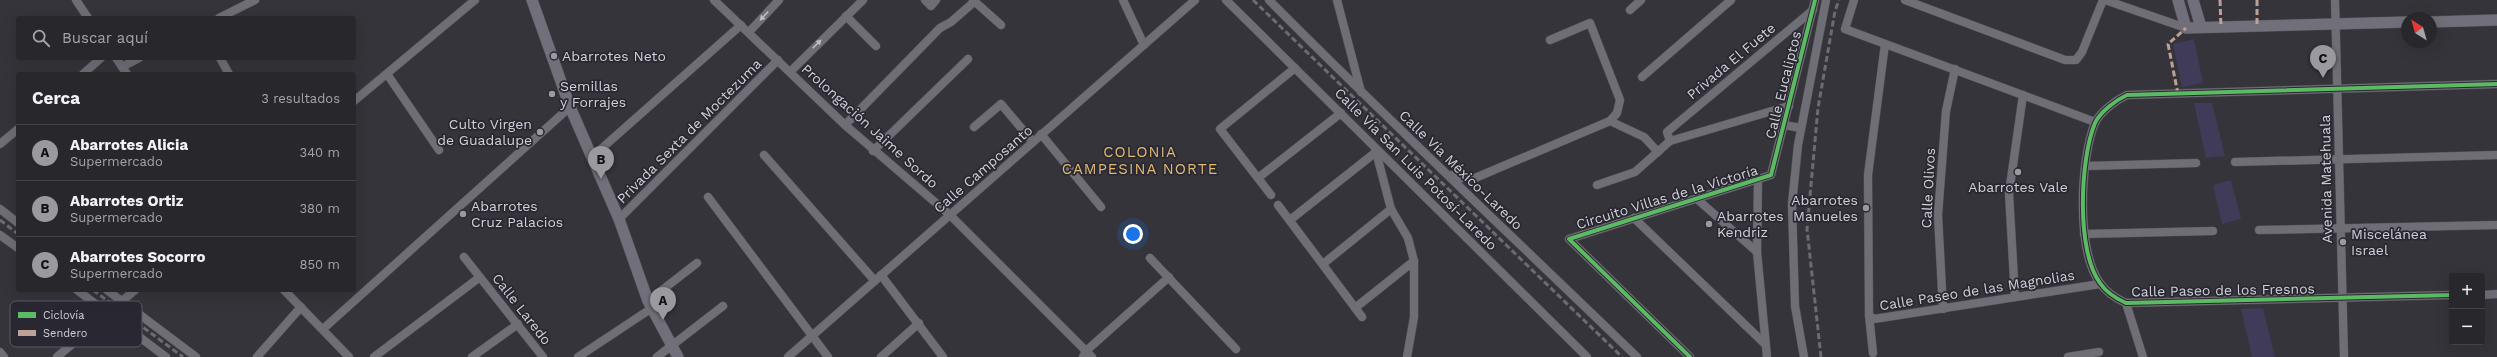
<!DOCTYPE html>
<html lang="es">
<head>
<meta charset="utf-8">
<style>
  :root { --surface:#28272c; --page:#302f34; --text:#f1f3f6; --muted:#a5a5a9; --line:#444448; --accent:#9a99a0 }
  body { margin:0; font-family:"Work Sans",sans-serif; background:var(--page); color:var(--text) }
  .controls { position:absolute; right:12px; bottom:12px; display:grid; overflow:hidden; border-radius:4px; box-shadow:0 4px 16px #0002 }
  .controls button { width:36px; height:36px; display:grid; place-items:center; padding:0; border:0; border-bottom:1px solid var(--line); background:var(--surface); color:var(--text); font:20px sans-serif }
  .compass { position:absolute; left:2401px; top:12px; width:36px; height:36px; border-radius:50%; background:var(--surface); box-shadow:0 4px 16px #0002; rotate:323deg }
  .you { position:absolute; left:1133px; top:234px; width:14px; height:14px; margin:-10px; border:3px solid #fff; border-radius:50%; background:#1a73e8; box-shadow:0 0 0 6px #1a73e833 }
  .badge { display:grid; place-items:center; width:26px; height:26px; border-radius:50%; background:var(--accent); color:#111; font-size:13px; font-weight:700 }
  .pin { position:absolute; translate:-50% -33px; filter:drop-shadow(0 1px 2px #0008) }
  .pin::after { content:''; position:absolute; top:21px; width:14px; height:12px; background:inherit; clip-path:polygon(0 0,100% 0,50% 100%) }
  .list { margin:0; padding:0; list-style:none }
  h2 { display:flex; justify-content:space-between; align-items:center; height:52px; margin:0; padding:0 16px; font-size:17px }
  h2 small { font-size:13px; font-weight:400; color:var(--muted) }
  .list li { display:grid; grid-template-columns:26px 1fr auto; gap:12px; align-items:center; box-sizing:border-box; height:56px; padding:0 16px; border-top:1px solid var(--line) }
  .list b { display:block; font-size:15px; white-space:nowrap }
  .list p { margin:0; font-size:13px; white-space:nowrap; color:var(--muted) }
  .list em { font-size:13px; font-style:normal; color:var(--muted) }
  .icon { flex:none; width:22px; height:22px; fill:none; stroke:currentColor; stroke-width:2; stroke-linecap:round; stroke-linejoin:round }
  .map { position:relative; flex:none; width:2497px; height:357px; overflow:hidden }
  .search { position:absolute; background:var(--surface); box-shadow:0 4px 16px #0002; left:16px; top:16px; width:340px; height:44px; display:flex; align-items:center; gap:10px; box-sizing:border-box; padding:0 14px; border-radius:4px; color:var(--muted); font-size:15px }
  .panel { position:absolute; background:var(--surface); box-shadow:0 4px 16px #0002; left:16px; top:72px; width:340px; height:220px; border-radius:4px }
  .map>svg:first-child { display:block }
  .green { fill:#3f3b58 }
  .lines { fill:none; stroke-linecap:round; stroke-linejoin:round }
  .street-casing { stroke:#525155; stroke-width:9 }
  .secondary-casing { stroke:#525155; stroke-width:12 }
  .street { stroke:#6f6d76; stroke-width:8 }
  .secondary { stroke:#71707a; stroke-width:11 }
  .rail { stroke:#6c6b71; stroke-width:3; stroke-dasharray:6 3; stroke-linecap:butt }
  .quiet { stroke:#bda197; stroke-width:3; stroke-dasharray:6 3; stroke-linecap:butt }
  .cycleway-casing { stroke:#292832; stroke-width:6 }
  .cycleway { stroke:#5cba63; stroke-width:4 }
  .oneway { fill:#bdbcc4 }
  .poi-dot { fill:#9a99a0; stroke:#292832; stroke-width:1.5 }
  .labels { text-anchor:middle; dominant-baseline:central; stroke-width:3.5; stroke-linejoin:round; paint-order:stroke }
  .poi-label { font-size:14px; fill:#d1d0d7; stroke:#292832; text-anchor:start }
  .street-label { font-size:14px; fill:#d1d0d7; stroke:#292832 }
  .neighbourhood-label { font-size:15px; letter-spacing:1px; fill:#e1b973; stroke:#292832 }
  .key { fill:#292832; stroke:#5b5a64; stroke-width:1 }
  .key-label { font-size:11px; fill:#d1d0d7 }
</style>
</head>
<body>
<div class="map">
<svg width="2497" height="357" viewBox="0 0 2497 357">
  <rect width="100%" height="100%" fill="#35343a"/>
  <g class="green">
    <path d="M 2194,39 L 2203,83 L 2182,87 L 2173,44 Z"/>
    <path d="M 2194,103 L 2212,103 L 2225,156 L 2206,158 Z"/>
    <path d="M 2231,180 L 2241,219 L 2222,224 L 2213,185 Z"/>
    <path d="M 2263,308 L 2275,357 L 2252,357 L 2241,309 Z"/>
  </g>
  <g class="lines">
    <defs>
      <g id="street">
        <path d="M 76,0 L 88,18"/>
        <path d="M 714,0 L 845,125 L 950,215 L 1092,357"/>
        <path d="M 925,0 L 931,6 L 936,0"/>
        <path d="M 973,0 L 1001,25"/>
        <path d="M 1123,0 L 1144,45"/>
        <path d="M 1226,0 L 1587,357"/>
        <path d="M 1269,0 C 1389,121 1514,238 1637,357"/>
        <path d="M 1337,0 L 1361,92"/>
        <path d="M 1854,0 L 1845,29 L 2095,122"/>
        <path d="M 1905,0 L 2065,60 L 2076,60 L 2082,52 L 2103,0"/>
        <path d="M 2105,0 L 2186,28"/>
        <path d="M 2335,0 L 2344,357"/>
        <path d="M 1630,10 L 1641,0"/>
        <path d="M 846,16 L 876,46"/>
        <path d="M 219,18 L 255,0"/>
        <path d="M 749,32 L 779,0"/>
        <path d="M 1885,44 L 1868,175 L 1869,315 L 1874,319 L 2100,284"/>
        <path d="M 116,58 L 127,74"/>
        <path d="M 220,58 L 229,74"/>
        <path d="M 122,67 L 139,58"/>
        <path d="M 790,72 L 863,0"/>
        <path d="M 83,74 L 101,58"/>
        <path d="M 387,74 L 439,150"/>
        <path d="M 1642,77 L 1731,0"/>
        <path d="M 354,101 L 475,0"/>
        <path d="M 1610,121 L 1644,137 L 1658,152"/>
        <path d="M 845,125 L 940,28 L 951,22 L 975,1"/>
        <path d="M 1784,125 L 1801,128"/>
        <path d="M 974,127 L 1001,104 L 1033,142"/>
        <path d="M 1041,134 L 1101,207"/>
        <path d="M 1670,141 L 1667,132 L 1813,10"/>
        <path d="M 0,144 L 18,129"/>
        <path d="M 1375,148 L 1391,209 L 1408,238 L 1414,261 L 1414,317 L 1407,357"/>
        <path d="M 873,151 L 968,59"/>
        <path d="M 764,155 L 875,281"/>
        <path d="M 592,157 L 741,25"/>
        <path d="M 2235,162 L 2497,155"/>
        <path d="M 2086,166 L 2196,163"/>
        <path d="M 1451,175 L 1460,178 L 1475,178 L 1610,121 L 1617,113 L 1620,100 L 1590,23 L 1550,40"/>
        <path d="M 1258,178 L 1341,113"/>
        <path d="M 1758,180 L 1757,252 L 1767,357"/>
        <path d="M 1597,185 L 1635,172 L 1670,141 L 1789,106"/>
        <path d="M 1271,195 L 1220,129 L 1295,68"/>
        <path d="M 708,197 L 828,357"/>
        <path d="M 1697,199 L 1757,252"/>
        <path d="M 1278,205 L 1362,317"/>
        <path d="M 0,209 L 18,223"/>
        <path d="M 1634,218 L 1765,344"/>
        <path d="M 619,219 L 778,60"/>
        <path d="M 1290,220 L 1376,152"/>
        <path d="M 2259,230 L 2497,225"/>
        <path d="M 2084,234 L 2213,231"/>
        <path d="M 0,235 L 18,248"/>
        <path d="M 464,257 L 543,357"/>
        <path d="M 1150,258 L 1236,349"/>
        <path d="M 1323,264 L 1391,209"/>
        <path d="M 881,275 L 943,357"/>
        <path d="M 77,290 L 166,357"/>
        <path d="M 107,290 L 196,357"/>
        <path d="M 284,290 L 349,357"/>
        <path d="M 2452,295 L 2126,303 C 2117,299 2106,292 2100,283 C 2076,251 2080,159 2095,123 C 2100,112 2116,100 2127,95 L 2497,84"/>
        <path d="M 2482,295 L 2497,294"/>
        <path d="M 2015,297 L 2009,193 L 2023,95"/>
        <path d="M 648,301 L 697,263"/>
        <path d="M 2126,303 L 2143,357"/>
        <path d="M 1355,308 L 1414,261"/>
        <path d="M 1943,309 L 1938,215 L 1946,111 L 1955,69"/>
        <path d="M 1869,315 L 1873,353"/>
        <path d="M 323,329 L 570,107"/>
        <path d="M 0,352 L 4,357"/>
        <path d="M 57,357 L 135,290"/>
        <path d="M 257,357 L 301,307"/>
        <path d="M 374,357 L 480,277"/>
        <path d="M 472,357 L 518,324"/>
        <path d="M 578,357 L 652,308"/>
        <path d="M 657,357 L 723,306"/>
        <path d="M 788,357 L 1195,0"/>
        <path d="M 881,357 L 919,323"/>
        <path d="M 1083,357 L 1086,351 L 1169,277"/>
        <path d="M 1690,357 L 1569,239 L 1771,175 L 1815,0"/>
        <path d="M 1804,357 L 1795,306 L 1792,204 L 1798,145 L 1826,0"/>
        <path d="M 2068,357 L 2099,352"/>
      </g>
      <g id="secondary">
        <path d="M 532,0 L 570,107 L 619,219 L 648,301 L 678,357"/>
        <path d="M 2178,0 L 2186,28 L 2407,22"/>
        <path d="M 2193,0 L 2201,27"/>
        <path d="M 2431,22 L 2497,20"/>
      </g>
    </defs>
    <use href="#street" class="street-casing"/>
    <use href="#secondary" class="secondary-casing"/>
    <use href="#street" class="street"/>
    <use href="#secondary" class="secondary"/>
    <g class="rail">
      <path d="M 1253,0 L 1622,357"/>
      <path d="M 0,220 L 18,234"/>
      <path d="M 93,290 L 183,357"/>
      <path d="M 1821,357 L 1807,229 L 1818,108 L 1835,11 L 1839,0"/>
    </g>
    <g class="quiet">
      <path d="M 2220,0 L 2221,27"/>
      <path d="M 2257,0 L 2257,26"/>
      <path d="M 2178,94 L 2168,44 L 2186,28"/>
    </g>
    <defs>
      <g id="cycleway">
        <path d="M 2452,295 L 2126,303 C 2117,299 2106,292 2100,283 C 2076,251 2080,159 2095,123 C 2100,112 2116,100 2127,95 L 2497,84"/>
        <path d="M 1690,357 L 1569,239 L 1771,175 L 1815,0"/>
      </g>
    </defs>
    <use href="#cycleway" class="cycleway-casing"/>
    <use href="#cycleway" class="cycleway"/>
  </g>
  <defs><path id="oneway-solid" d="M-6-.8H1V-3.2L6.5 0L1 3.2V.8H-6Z"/></defs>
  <g class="oneway">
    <use href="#oneway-solid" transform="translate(764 16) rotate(133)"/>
    <use href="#oneway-solid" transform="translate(817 44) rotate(-45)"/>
  </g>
  <g class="poi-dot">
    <circle cx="554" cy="56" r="4"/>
    <circle cx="552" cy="94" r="4"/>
    <circle cx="540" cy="132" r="4"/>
    <circle cx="2018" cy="172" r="4"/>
    <circle cx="1866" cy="208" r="4"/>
    <circle cx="463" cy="214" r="4"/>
    <circle cx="1709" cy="224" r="4"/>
    <circle cx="2343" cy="242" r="4"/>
  </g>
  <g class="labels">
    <g class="poi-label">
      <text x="562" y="56">Abarrotes Neto</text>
      <text x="560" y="86">Semillas<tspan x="560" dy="16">y Forrajes</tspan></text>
      <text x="532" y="124" text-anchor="end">Culto Virgen<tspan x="532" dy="16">de Guadalupe</tspan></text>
      <text x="2018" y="187" text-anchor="middle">Abarrotes Vale</text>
      <text x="1858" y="200" text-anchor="end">Abarrotes<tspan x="1858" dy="16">Manueles</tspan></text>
      <text x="471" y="206">Abarrotes<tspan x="471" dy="16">Cruz Palacios</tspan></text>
      <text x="1717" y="216">Abarrotes<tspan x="1717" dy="16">Kendriz</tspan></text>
      <text x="2351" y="234">Miscelánea<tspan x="2351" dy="16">Israel</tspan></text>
    </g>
    <g class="street-label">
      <text transform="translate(1731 61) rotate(-40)">Privada El Fuete</text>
      <text transform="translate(1783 85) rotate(-76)">Calle Eucaliptos</text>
      <text transform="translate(870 126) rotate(42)">Prolongación Jaime Sordo</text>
      <text transform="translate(689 131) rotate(-45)">Privada Sexta de Moctezuma</text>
      <text transform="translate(983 169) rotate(-41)">Calle Camposanto</text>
      <text transform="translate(1416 169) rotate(45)">Calle Vía San Luis Potosí-Laredo</text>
      <text transform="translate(1461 170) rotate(44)">Calle Vía México-Laredo</text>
      <text transform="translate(2326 179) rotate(-91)">Avenida Matehuala</text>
      <text transform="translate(1928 188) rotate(-87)">Calle Olivos</text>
      <text transform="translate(1667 197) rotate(-17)">Circuito Villas de la Victoría</text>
      <text transform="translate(1977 290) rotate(-9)">Calle Paseo de las Magnolias</text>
      <text transform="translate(2223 290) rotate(-1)">Calle Paseo de los Fresnos</text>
      <text transform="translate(522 309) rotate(52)">Calle Laredo</text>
    </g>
    <g class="neighbourhood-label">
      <text x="1140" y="152">COLONIA<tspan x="1140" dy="17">CAMPESINA NORTE</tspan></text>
    </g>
  </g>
  <rect x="10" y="301" width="132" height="46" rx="6" class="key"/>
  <rect x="18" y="312" width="18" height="6" fill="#5cba63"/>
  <rect x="18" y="330" width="18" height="6" fill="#bda197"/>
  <g class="key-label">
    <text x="43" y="319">Ciclovía</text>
    <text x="43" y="337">Sendero</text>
  </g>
</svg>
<div class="controls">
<button>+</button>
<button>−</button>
</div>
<svg class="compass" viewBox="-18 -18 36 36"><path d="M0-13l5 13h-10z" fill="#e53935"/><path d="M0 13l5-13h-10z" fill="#a5a5a9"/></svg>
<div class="you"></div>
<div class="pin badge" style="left:663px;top:320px">A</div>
<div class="pin badge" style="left:601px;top:179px">B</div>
<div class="pin badge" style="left:2323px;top:78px">C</div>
<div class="search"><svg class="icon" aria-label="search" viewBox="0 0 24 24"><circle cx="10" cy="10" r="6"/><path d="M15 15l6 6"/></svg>Buscar aquí</div>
<section class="panel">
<h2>Cerca<small>3 resultados</small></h2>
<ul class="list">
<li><span class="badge">A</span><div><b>Abarrotes Alicia</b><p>Supermercado</p></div><em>340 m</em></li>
<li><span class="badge">B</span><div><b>Abarrotes Ortiz</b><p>Supermercado</p></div><em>380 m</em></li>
<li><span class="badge">C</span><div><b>Abarrotes Socorro</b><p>Supermercado</p></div><em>850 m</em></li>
</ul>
</section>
</div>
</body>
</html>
